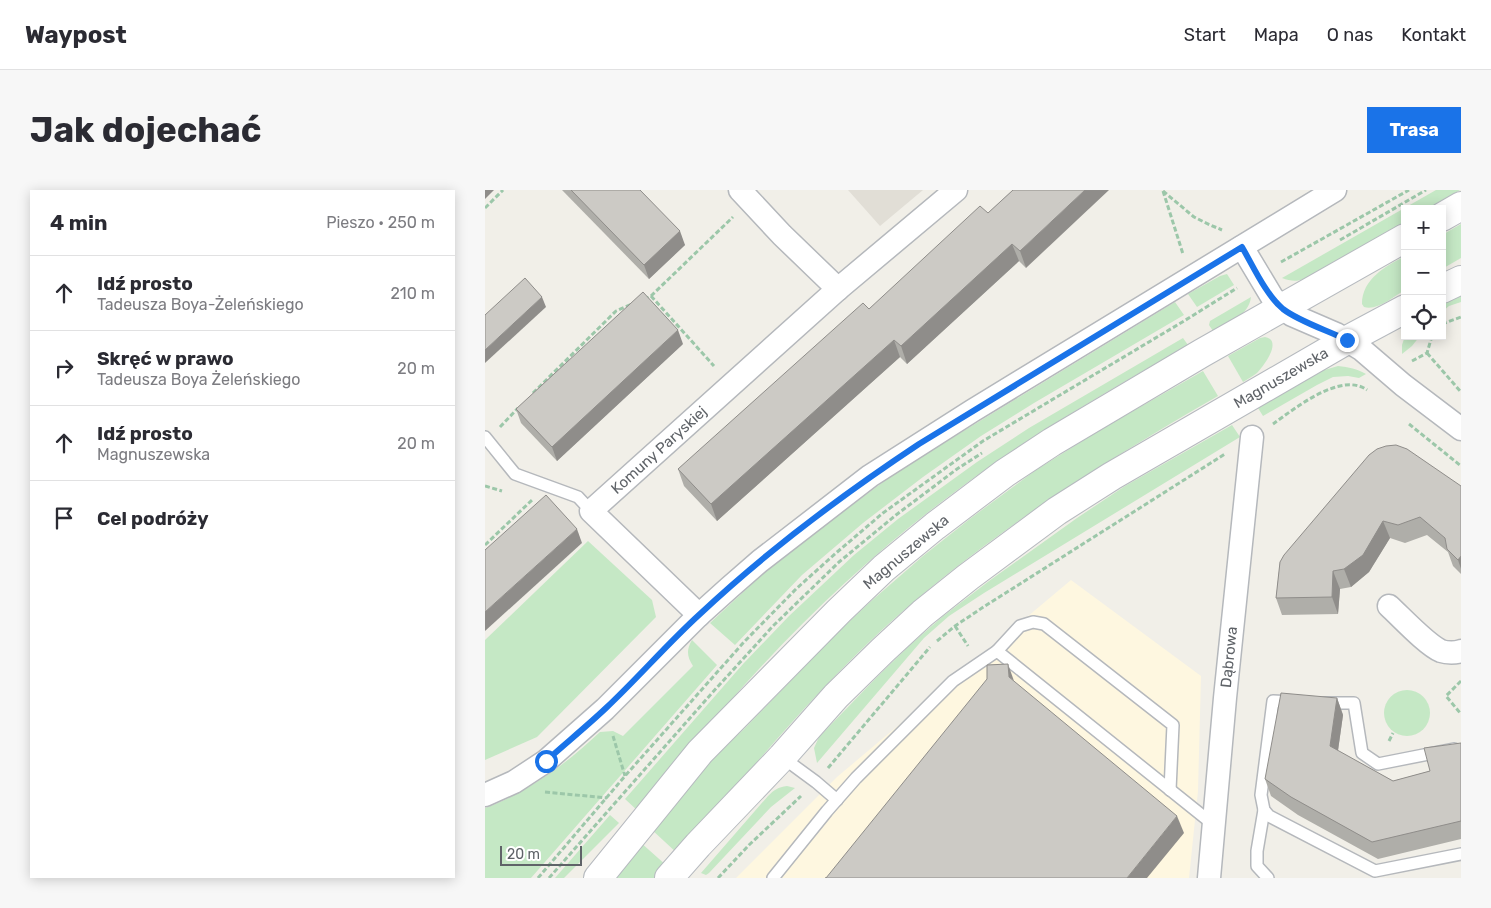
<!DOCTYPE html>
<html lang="pl">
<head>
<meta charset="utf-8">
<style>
  :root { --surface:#fff; --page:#f7f7f7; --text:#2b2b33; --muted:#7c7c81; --line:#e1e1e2; --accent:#1a73e8 }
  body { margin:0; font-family:Rubik,sans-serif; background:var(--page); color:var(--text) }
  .controls { position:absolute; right:15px; top:15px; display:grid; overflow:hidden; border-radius:0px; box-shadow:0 2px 12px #0003 }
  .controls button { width:45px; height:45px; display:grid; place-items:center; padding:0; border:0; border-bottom:1px solid var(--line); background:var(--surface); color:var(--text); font:25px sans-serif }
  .scale { position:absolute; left:15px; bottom:12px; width:82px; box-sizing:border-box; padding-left:5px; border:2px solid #5f6368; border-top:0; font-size:14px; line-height:18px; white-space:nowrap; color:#5f6368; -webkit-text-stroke:4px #fff; paint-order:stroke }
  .stop { position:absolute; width:15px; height:15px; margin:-11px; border:4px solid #1a73e8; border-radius:50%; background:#fff }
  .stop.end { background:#1a73e8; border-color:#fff; box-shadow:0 1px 5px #0008 }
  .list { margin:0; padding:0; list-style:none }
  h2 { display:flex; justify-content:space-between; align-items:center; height:65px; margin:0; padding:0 20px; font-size:21px }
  h2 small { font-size:16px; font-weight:400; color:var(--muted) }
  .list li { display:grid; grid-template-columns:32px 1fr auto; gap:15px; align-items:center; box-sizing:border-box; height:75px; padding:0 20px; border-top:1px solid var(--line) }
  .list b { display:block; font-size:19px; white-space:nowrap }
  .list p { margin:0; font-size:16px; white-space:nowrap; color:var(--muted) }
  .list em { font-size:16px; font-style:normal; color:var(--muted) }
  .icon { flex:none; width:28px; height:28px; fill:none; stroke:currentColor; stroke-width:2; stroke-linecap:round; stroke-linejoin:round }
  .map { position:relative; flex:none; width:976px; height:688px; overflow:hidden; border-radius:0px }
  header { display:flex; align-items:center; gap:30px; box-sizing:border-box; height:70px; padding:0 25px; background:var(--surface); border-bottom:1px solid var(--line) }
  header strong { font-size:24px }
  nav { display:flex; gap:28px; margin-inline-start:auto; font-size:18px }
  .intro { display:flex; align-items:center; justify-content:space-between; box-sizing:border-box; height:120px; padding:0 30px }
  h1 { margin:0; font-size:35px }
  .button { padding:12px 22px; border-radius:0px; background:var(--accent); color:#fff; font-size:18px; font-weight:700 }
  main { display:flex; gap:30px; padding:0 30px }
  aside { flex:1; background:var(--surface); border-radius:0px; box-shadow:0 2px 12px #0003 }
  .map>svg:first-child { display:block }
  .commercial { fill:#fef7e0 }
  .education { fill:#e1ded6 }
  .green { fill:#c5e8c5 }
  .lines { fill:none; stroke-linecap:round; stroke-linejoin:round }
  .lane-casing { stroke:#b5b8bc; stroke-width:14 }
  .street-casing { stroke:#b5b8bc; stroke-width:25 }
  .secondary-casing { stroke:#b6babf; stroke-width:30 }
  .path { stroke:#9cc7a9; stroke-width:3; stroke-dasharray:5 2.5; stroke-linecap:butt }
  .lane { stroke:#fff; stroke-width:11 }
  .street { stroke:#fff; stroke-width:22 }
  .secondary { stroke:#fff; stroke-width:28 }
  .wall { fill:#afaea9 }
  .shaded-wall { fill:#8f8d8a }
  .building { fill:#cccac5; stroke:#8f8d8a }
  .route { stroke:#1a73e8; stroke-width:6 }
  .labels { text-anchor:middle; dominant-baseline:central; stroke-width:4.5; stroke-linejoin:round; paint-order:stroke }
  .street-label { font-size:15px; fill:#5f6368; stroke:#fff }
</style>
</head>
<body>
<header>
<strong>Waypost</strong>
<nav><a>Start</a><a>Mapa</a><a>O nas</a><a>Kontakt</a></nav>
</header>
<div class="intro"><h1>Jak dojechać</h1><a class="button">Trasa</a></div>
<main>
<aside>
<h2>4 min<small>Pieszo · 250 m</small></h2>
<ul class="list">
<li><svg class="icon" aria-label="ahead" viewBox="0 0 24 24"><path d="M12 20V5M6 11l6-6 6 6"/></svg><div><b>Idź prosto</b><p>Tadeusza Boya-Żeleńskiego</p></div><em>210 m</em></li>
<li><svg class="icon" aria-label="right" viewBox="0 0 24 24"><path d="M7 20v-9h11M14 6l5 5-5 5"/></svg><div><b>Skręć w prawo</b><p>Tadeusza Boya Żeleńskiego</p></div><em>20 m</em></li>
<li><svg class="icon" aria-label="ahead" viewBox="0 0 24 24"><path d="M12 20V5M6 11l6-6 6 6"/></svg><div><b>Idź prosto</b><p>Magnuszewska</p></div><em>20 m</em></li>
<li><svg class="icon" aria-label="arrive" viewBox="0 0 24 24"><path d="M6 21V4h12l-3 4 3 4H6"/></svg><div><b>Cel podróży</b></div></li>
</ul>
</aside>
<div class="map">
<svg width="976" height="688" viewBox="0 0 976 688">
  <rect width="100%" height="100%" fill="#f1efe8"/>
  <path class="commercial" d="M 586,390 L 716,486 L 713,601 L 704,688 L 251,688 L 352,587 Z"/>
  <path class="education" d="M 363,0 L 438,0 L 395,36 Z"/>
  <g class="green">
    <path d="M 951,0 L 975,0 L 942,19 L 920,19 L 920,32 L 819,89 C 811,92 805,91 797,88 Z"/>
    <path d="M 976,34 L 976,68 L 957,79 L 957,45 Z"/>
    <path d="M 920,66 L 920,100 C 908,107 892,121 879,117 L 877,114 C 877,89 901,76 920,66 Z"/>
    <path d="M 742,84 L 749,95 L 712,117 L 703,104 L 735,86 Z"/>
    <path d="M 976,102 L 976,112 L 964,116 L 957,122 L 957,113 Z"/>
    <path d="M 766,107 C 764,126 742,133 728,141 L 724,135 L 725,131 Z"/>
    <path d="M 690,112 L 699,125 L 549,213 L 496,246 L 438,287 L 378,333 L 317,385 L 250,455 L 225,433 L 281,381 L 320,350 L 413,281 Z"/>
    <path d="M 920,146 L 935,146 L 927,156 L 917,164 L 917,155 Z"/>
    <path d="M 780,147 C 798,150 779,176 772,183 C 768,186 763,189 758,192 L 743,166 L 775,148 Z"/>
    <path d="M 698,148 L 703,155 C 625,200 547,244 475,298 C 389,361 310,436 240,517 C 211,552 183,587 154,622 L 140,609 L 258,474 L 304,426 L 369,365 L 413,329 L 492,272 L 544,238 Z"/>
    <path d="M 853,176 C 864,177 872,179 881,184 L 874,188 L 863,186 L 848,187 L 832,195 L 778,226 L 773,218 L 836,181 Z"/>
    <path d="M 718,181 L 733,206 C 615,274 500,346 399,438 C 324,507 260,587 193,664 L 166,639 L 223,572 L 259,539 L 351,444 L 384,413 L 438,366 L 486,328 L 551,280 L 615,240 Z"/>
    <path d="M 747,235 L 755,247 L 499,403 L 464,426 L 439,448 L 332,573 L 329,558 L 334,547 L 391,488 L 425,455 L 457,427 L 504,391 L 592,328 L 640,296 Z"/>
    <path d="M 103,351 L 167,410 L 171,427 L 52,547 L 0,570 L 0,450 Z"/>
    <path d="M 207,450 L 232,475 L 46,688 L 0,688 L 0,618 C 43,602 81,574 115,542 L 128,541 L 138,546 L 208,476 C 202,467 201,460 207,450 Z"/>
    <circle cx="922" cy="523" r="23"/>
    <path d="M 302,596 L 310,598 L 286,617 L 224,683 L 221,685 L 216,683 L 283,606 C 289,600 293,597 302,596 Z"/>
    <path d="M 125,625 L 134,633 L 79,688 L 70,688 Z"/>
    <path d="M 155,652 L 182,676 L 172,688 L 127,688 Z"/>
  </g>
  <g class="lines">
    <defs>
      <g id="lane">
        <path d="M 0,247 L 30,284 L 93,307 L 106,321"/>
        <path d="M 512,461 L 535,436 L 548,432 L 559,434 L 688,535 L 685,600"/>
        <path d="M 808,512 L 788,511 L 776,605 L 779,620 L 784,626 L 890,681 L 976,664"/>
        <path d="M 839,513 L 869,513 L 877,563 L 893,574 L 969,559 L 976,562"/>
        <path d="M 297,567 L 331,592 L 352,610"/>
        <path d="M 779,620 L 772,661 L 772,676 L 783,688"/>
        <path d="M 288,688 L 342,621 L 371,588 L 468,491 L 512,461 L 729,635"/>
      </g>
      <g id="street">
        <path d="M 255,0 L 297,45 L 353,99"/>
        <path d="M 757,57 L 787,107 L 797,118 L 807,125 L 851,144 L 876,159 L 918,195 L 976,239"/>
        <path d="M 904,416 C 917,428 942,455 956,461 C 962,463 971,463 976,461"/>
        <path d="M 214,425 L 106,321 L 353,99 L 471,0"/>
        <path d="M 0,605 L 29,592 L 61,571 L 120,519 L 214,425 L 244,398 L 275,371 L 385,286 L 487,221 L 850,0"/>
        <path d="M 724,688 L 740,508 L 767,247"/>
      </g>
      <g id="secondary">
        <path d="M 957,27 L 976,16"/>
        <path d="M 957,99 L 976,90"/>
        <path d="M 113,688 L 215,562 L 354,421 L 399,378 L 450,336 L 520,283 L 567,252 L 717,163 L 920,48"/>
        <path d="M 184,688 L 213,655 L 297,567 L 351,506 L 398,460 L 438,423 L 483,387 L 572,321 L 627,286 L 862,150 L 920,119"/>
      </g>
    </defs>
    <use href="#lane" class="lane-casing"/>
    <use href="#street" class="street-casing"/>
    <use href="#secondary" class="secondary-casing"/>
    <g class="path">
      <path d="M 678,1 L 709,27 L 723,34 L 737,40"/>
      <path d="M 678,1 L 698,64"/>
      <path d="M 0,18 L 18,0"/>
      <path d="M 855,50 L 941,0"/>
      <path d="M 796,72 L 924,0"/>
      <path d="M 166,106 L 229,176"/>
      <path d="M 159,109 L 166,106 L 248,27"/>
      <path d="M 957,134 L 976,127"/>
      <path d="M 942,163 L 976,202"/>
      <path d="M 927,171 L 942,163 L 947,146"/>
      <path d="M 48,203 L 131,121 L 147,114"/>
      <path d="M 788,234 C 809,219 856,181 882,200"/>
      <path d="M 924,234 L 976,276"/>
      <path d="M 15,237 L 33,218"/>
      <path d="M 0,296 L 17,301"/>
      <path d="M 0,355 L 47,310"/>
      <path d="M 470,436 L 483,456"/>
      <path d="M 452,451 L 470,436 L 500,416 L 740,264"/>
      <path d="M 976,491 L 961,506 L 976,524"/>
      <path d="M 128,546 L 140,586"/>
      <path d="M 904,551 L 908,543"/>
      <path d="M 343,578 L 445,457"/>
      <path d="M 60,602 L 122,608"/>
      <path d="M 53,688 L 140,586 L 259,452 L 311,399 L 351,363 L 398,323 L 498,251 L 699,131 L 752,98"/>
      <path d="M 64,688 L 227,503 L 288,436 L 354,372 L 411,325 L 472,279 L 497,263"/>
      <path d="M 233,688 L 264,655 L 316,606"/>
    </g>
    <use href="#lane" class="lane"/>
    <use href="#street" class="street"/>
    <use href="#secondary" class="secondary"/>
  </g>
  <g class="wall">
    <path d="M 77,0 L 155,0 L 200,55 L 164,89 Z"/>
    <path d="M 528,0 L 541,78 L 534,71 L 422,174 L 415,167 L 232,331 L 199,296 L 193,279 L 384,119 L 503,23 Z"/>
    <path d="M 198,154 L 72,271 L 36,233 L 31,219 Z"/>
    <path d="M 976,296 L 976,384 L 968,376 L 963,362 L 942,345 L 920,353 L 905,348 L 884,382 L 866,397 L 855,399 L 853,424 L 797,425 L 791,408 L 795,372 Z"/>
    <path d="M 852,508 L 858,525 L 853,561 L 908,591 L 945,581 L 976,553 L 976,649 L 893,669 L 813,625 L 786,606 L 780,589 Z"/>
  </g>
  <g class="shaded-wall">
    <path d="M 0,0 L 9,0 L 0,9 Z"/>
    <path d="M 600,0 L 624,0 L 541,78 L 535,61 Z"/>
    <path d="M 195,41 L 200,55 L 164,89 L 159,75 Z"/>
    <path d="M 527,54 L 534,71 L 422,174 L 416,156 Z"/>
    <path d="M 57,107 L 61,117 L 0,173 L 0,160 Z"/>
    <path d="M 193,140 L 198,154 L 72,271 L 67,257 Z"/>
    <path d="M 409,150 L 415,167 L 232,331 L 226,314 Z"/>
    <path d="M 898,331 L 905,348 L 884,382 L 866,397 L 859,379 Z"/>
    <path d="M 92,339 L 97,353 L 0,441 L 0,422 Z"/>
    <path d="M 976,366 L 976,379 L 973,370 Z"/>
    <path d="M 848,381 L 855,399 L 853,424 L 847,407 Z"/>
    <path d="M 523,474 L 529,491 L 524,487 Z"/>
    <path d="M 852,508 L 858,525 L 851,574 L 845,556 Z"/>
    <path d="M 692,626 L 699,643 L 662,688 L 642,688 Z"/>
  </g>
  <g class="building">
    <path d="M 86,0 L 155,0 L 195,41 L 159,75 Z"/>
    <path d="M 528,0 L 600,0 L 535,61 L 527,54 L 416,156 L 409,150 L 226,314 L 193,279 L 378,113 L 384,119 L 495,16 L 503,23 Z"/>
    <path d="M 40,88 L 57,107 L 0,160 L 0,125 Z"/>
    <path d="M 158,102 L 193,140 L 67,257 L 31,219 Z"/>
    <path d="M 911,255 L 922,259 L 976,296 L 976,366 L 973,370 L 962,359 L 960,348 L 935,327 L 913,335 L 898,331 L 878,365 L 859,379 L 848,381 L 847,407 L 791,408 L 795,372 L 799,365 L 884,265 L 892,259 L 901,256 Z"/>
    <path d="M 61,305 L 92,339 L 0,422 L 0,360 Z"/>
    <path d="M 523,474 L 524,487 L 692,626 L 642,688 L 340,688 L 341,688 L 502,489 L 502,475 Z"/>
    <path d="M 796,503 L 852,508 L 845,556 L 908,591 L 945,581 L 939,558 L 976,553 L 976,631 L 887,652 L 806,607 L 780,589 Z"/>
  </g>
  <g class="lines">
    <path class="route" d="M 61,571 C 81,553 102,536 121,518 C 153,488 182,454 215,424 C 282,361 357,305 434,254 L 757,57 C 768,76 781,105 798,119 C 815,132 842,140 862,150"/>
  </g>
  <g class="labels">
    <g class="street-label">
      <text transform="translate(796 188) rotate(-30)">Magnuszewska</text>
      <text transform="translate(174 260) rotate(-42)">Komuny Paryskiej</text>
      <text transform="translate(421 362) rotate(-40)">Magnuszewska</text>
      <text transform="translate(744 467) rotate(-84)">Dąbrowa</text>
    </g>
  </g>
</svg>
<div class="controls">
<button>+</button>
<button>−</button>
<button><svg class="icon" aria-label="locate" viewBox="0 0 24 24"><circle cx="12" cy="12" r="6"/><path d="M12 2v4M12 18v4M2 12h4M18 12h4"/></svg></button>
</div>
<div class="scale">20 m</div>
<div class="stop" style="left:61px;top:571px"></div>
<div class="stop end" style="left:862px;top:150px"></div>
</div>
</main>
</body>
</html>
